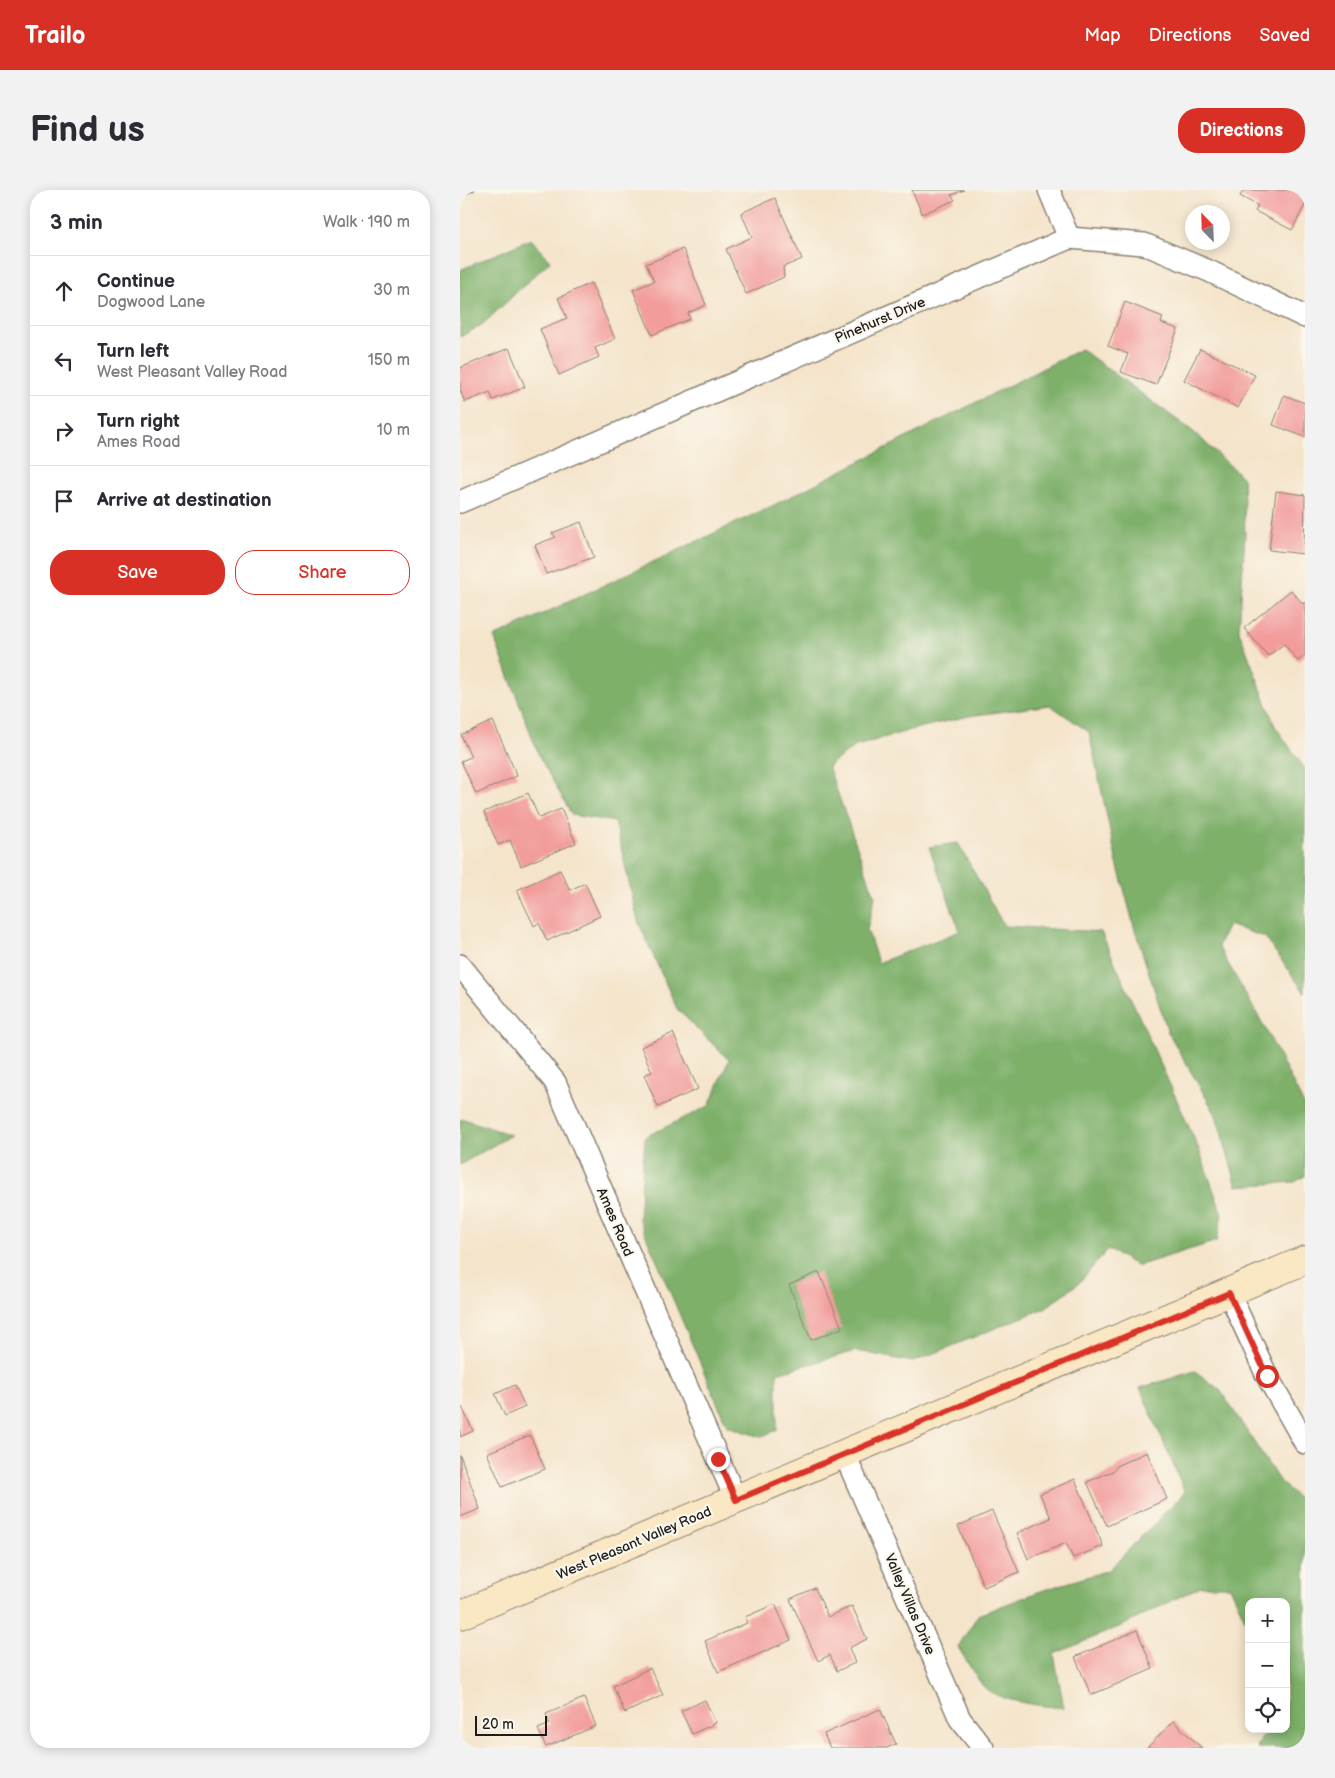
<!DOCTYPE html>
<html lang="en">
<head>
<meta charset="utf-8">
<style>
  :root { --surface:#fff; --page:#f2f2f3; --text:#2b2b33; --muted:#7c7c81; --line:#e1e1e2; --accent:#d93025 }
  body { margin:0; font-family:"Balsamiq Sans",sans-serif; background:var(--page); color:var(--text) }
  .controls { position:absolute; right:15px; bottom:15px; display:grid; overflow:hidden; border-radius:10px; box-shadow:0 2px 12px #0003 }
  .controls button { width:45px; height:45px; display:grid; place-items:center; padding:0; border:0; border-bottom:1px solid var(--line); background:var(--surface); color:var(--text); font:25px sans-serif }
  .compass { position:absolute; left:725px; top:15px; width:45px; height:45px; border-radius:50%; background:var(--surface); box-shadow:0 2px 12px #0003; rotate:337deg }
  .scale { position:absolute; left:15px; bottom:12px; width:72px; box-sizing:border-box; padding-left:5px; border:2px solid #1c1c1c; border-top:0; font-size:14px; line-height:18px; white-space:nowrap; color:#1c1c1c; -webkit-text-stroke:4px #fbf7ec; paint-order:stroke }
  .stop { position:absolute; width:15px; height:15px; margin:-11px; border:4px solid #d93025; border-radius:50%; background:#fff }
  .stop.end { background:#d93025; border-color:#fff; box-shadow:0 1px 5px #0008 }
  .list { margin:0; padding:0; list-style:none }
  h2 { display:flex; justify-content:space-between; align-items:center; height:65px; margin:0; padding:0 20px; font-size:21px }
  h2 small { font-size:16px; font-weight:400; color:var(--muted) }
  .list li { display:grid; grid-template-columns:32px 1fr auto; gap:15px; align-items:center; box-sizing:border-box; height:70px; padding:0 20px; border-top:1px solid var(--line) }
  .list b { display:block; font-size:19px; white-space:nowrap }
  .list p { margin:0; font-size:16px; white-space:nowrap; color:var(--muted) }
  .list em { font-size:16px; font-style:normal; color:var(--muted) }
  .actions { display:flex; gap:10px; padding:15px 20px }
  .actions a { flex:1; padding:11px 0; border:1px solid var(--accent); border-radius:20px; text-align:center; font-size:18px; color:var(--accent) }
  .actions .main { background:var(--accent); color:#fff }
  .icon { flex:none; width:28px; height:28px; fill:none; stroke:currentColor; stroke-width:2; stroke-linecap:round; stroke-linejoin:round }
  .map { position:relative; flex:none; width:845px; height:1558px; overflow:hidden; border-radius:20px }
  header { display:flex; align-items:center; gap:30px; box-sizing:border-box; height:70px; padding:0 25px; background:var(--accent); color:#fff }
  header strong { font-size:24px }
  nav { display:flex; gap:28px; margin-inline-start:auto; font-size:18px }
  .intro { display:flex; align-items:center; justify-content:space-between; box-sizing:border-box; height:120px; padding:0 30px }
  h1 { margin:0; font-size:35px }
  .button { padding:12px 22px; border-radius:20px; background:var(--accent); color:#fff; font-size:18px; font-weight:700 }
  main { display:flex; gap:30px; padding:0 30px }
  aside { flex:1; background:var(--surface); border-radius:20px; box-shadow:0 2px 12px #0003 }
  .map>svg:first-child { display:block }
  .forest { fill:#7eb06a; stroke:#4d6643 }
  .building { fill:#f29d9c }
  .lines { fill:none; stroke-linecap:round; stroke-linejoin:round }
  .minor-casing { stroke:#888073; stroke-width:24 }
  .secondary-casing { stroke:#888073; stroke-width:30 }
  .minor { stroke:#fff; stroke-width:21 }
  .secondary { stroke:#fae7c3; stroke-width:28 }
  .route { stroke:#d93025; stroke-width:6 }
  .labels { text-anchor:middle; dominant-baseline:central; stroke-width:4.5; stroke-linejoin:round; paint-order:stroke }
  .street-label { font-size:14px; fill:#1c1c1c; stroke:#fbf7ec }
</style>
</head>
<body>
<header>
<strong>Trailo</strong>
<nav><a>Map</a><a>Directions</a><a>Saved</a></nav>
</header>
<div class="intro"><h1>Find us</h1><a class="button">Directions</a></div>
<main>
<aside>
<h2>3 min<small>Walk · 190 m</small></h2>
<ul class="list">
<li><svg class="icon" aria-label="ahead" viewBox="0 0 24 24"><path d="M12 20V5M6 11l6-6 6 6"/></svg><div><b>Continue</b><p>Dogwood Lane</p></div><em>30 m</em></li>
<li><svg class="icon" aria-label="left" viewBox="0 0 24 24"><path d="M17 20v-9H6M10 6l-5 5 5 5"/></svg><div><b>Turn left</b><p>West Pleasant Valley Road</p></div><em>150 m</em></li>
<li><svg class="icon" aria-label="right" viewBox="0 0 24 24"><path d="M7 20v-9h11M14 6l5 5-5 5"/></svg><div><b>Turn right</b><p>Ames Road</p></div><em>10 m</em></li>
<li><svg class="icon" aria-label="arrive" viewBox="0 0 24 24"><path d="M6 21V4h12l-3 4 3 4H6"/></svg><div><b>Arrive at destination</b></div></li>
</ul>
<div class="actions"><a class="main">Save</a><a>Share</a></div>
</aside>
<div class="map">
<svg width="845" height="1558" viewBox="0 0 845 1558">
  <rect width="100%" height="100%" fill="#fbf7ec"/>
  <filter id="ink" filterUnits="userSpaceOnUse"><feTurbulence type="fractalNoise" baseFrequency=".02" numOctaves="2"/><feDisplacementMap in="SourceGraphic" scale="10" xChannelSelector="R" yChannelSelector="G"/><feConvolveMatrix kernelMatrix="1 2 1 2 8 2 1 2 1" color-interpolation-filters="sRGB"/></filter>
  <filter id="wash" filterUnits="userSpaceOnUse"><feTurbulence type="fractalNoise" baseFrequency=".0096" numOctaves="4" result="noise"/><feDisplacementMap in="SourceGraphic" scale="20" xChannelSelector="R" yChannelSelector="G"/><feGaussianBlur stdDeviation="1.12" result="paint"/><feColorMatrix in="noise" values="0 0 0 0 0 0 0 0 0 0 0 0 0 0 0 0 0 1.4 0 .05"/><feComposite in="paint" operator="in"/></filter>
  <g filter="url(#wash)">
    <rect width="100%" height="100%" fill="#f4e4ca"/>
    <g class="forest">
      <path d="M 71,49 L 90,71 L 23,134 L 0,147 L 0,80 Z"/>
      <path d="M 621,159 L 735,243 L 783,288 L 785,344 L 779,441 L 815,536 L 845,579 L 845,803 L 805,747 L 768,735 L 758,756 L 805,838 L 845,917 L 845,986 L 835,992 L 777,996 L 756,925 L 708,842 L 675,740 L 656,669 L 629,542 L 590,515 L 509,526 L 454,539 L 396,556 L 368,576 L 415,707 L 407,739 L 418,773 L 500,741 L 469,657 L 498,653 L 544,736 L 641,742 L 738,957 L 762,1024 L 757,1051 L 677,1076 L 648,1059 L 619,1093 L 585,1118 L 453,1172 L 396,1161 L 317,1183 L 317,1240 L 300,1247 L 267,1236 L 179,1029 L 185,947 L 249,916 L 269,870 L 217,819 L 178,731 L 155,632 L 112,625 L 80,568 L 34,447 L 318,313 Z"/>
      <path d="M 4,929 L 51,945 L 0,975 L 0,930 Z"/>
      <path d="M 735,1181 L 760,1200 L 820,1292 L 845,1314 L 845,1558 L 797,1558 L 806,1539 L 826,1539 L 826,1412 L 789,1412 L 789,1438 L 770,1396 L 741,1396 L 666,1434 L 594,1464 L 604,1518 C 583,1516 537,1512 523,1496 C 514,1484 506,1470 498,1457 L 518,1425 L 581,1401 L 649,1380 L 725,1302 L 680,1198 Z"/>
    </g>
    <g id="blocks">
      <g class="building">
        <path d="M 0,0 L 15,0 L 0,6 Z"/>
        <path d="M 452,0 L 504,0 L 491,5 L 495,10 L 462,24 Z"/>
        <path d="M 784,0 L 845,0 L 845,15 L 832,40 L 795,21 L 798,16 L 780,6 Z"/>
        <path d="M 315,8 L 342,69 L 323,77 L 324,87 L 286,104 L 266,59 L 292,47 L 281,23 Z"/>
        <path d="M 223,59 L 246,115 L 228,123 L 230,129 L 192,145 L 173,100 L 194,91 L 186,74 Z"/>
        <path d="M 131,93 L 155,149 L 135,158 L 139,167 L 99,185 L 80,139 L 107,128 L 98,108 Z"/>
        <path d="M 665,112 L 703,127 L 701,133 L 718,139 L 696,195 L 661,182 L 668,164 L 648,156 Z"/>
        <path d="M 49,158 L 65,197 L 33,210 L 30,202 L 5,212 L 0,200 L 0,178 Z"/>
        <path d="M 740,159 L 795,185 L 778,218 L 724,190 Z"/>
        <path d="M 824,205 L 845,213 L 845,247 L 813,235 Z"/>
        <path d="M 816,301 L 845,305 L 844,364 L 809,360 Z"/>
        <path d="M 121,332 L 134,367 L 86,384 L 75,355 L 96,347 L 92,343 Z"/>
        <path d="M 831,400 L 843,414 L 845,412 L 845,465 L 838,471 L 824,454 L 808,466 L 784,438 Z"/>
        <path d="M 33,531 L 57,586 L 16,604 L 1,571 L 11,567 L 1,545 Z"/>
        <path d="M 68,603 L 79,628 L 101,619 L 116,653 L 61,676 L 50,650 L 38,655 L 24,622 Z"/>
        <path d="M 100,680 L 110,700 L 125,693 L 140,726 L 87,751 L 79,733 L 74,736 L 57,700 Z"/>
        <path d="M 213,843 L 238,899 L 198,917 L 184,885 L 192,882 L 181,857 Z"/>
        <path d="M 359,1082 L 382,1138 L 351,1150 L 329,1095 Z"/>
        <path d="M 55,1195 L 65,1217 L 45,1226 L 35,1204 Z"/>
        <path d="M 2,1217 L 13,1241 L 0,1247 L 0,1218 Z"/>
        <path d="M 70,1245 L 85,1279 L 42,1297 L 27,1263 Z"/>
        <path d="M 687,1262 L 707,1309 L 647,1336 L 627,1292 L 653,1281 L 658,1275 Z"/>
        <path d="M 0,1265 L 20,1319 L 0,1327 Z"/>
        <path d="M 615,1289 L 643,1356 L 613,1368 L 606,1353 L 568,1369 L 557,1343 L 591,1328 L 580,1304 Z"/>
        <path d="M 532,1321 L 559,1382 L 524,1397 L 498,1336 Z"/>
        <path d="M 355,1398 L 368,1427 L 392,1416 L 407,1449 L 389,1458 L 395,1473 L 377,1481 L 370,1465 L 358,1471 L 330,1409 Z"/>
        <path d="M 315,1414 L 331,1450 L 258,1482 L 245,1451 L 287,1433 L 285,1427 Z"/>
        <path d="M 677,1440 L 693,1479 L 631,1505 L 615,1467 Z"/>
        <path d="M 190,1478 L 203,1505 L 165,1523 L 153,1496 Z"/>
        <path d="M 124,1508 L 136,1536 L 86,1557 L 78,1539 L 90,1534 L 86,1524 Z"/>
        <path d="M 245,1510 L 256,1533 L 232,1544 L 221,1521 Z"/>
        <path d="M 420,1519 L 436,1554 L 427,1558 L 370,1558 L 364,1544 Z"/>
        <path d="M 713,1531 L 742,1558 L 687,1558 Z"/>
      </g>
    </g>
  </g>
  <g filter="url(#ink)">
    <use href="#blocks" fill-opacity="0" stroke="#888073" stroke-width="1"/>
    <g class="lines">
      <defs>
        <g id="minor">
          <path d="M 589,0 L 609,48"/>
          <path d="M 0,312 L 609,48 L 684,54 L 749,81 L 845,127"/>
          <path d="M 0,775 L 95,892 L 276,1310"/>
          <path d="M 769,1103 L 807,1186 L 845,1253"/>
          <path d="M 385,1265 L 500,1529 L 523,1558"/>
        </g>
        <path id="secondary" d="M 0,1425 L 845,1070"/>
      </defs>
      <use href="#minor" class="minor-casing"/>
      <use href="#secondary" class="secondary-casing"/>
      <use href="#minor" class="minor"/>
      <use href="#secondary" class="secondary"/>
    </g>
  </g>
  <g class="lines" filter="url(#ink)">
    <path class="route" d="M 258,1269 L 276,1310 L 769,1103 L 807,1186"/>
  </g>
  <g class="labels">
    <g class="street-label">
      <text transform="translate(420 130) rotate(-23)">Pinehurst Drive</text>
      <text transform="translate(155 1032) rotate(67)">Ames Road</text>
      <text transform="translate(174 1353) rotate(-23)">West Pleasant Valley Road</text>
      <text transform="translate(450 1414) rotate(67)">Valley Villas Drive</text>
    </g>
  </g>
</svg>
<div class="controls">
<button>+</button>
<button>−</button>
<button><svg class="icon" aria-label="locate" viewBox="0 0 24 24"><circle cx="12" cy="12" r="6"/><path d="M12 2v4M12 18v4M2 12h4M18 12h4"/></svg></button>
</div>
<svg class="compass" viewBox="-18 -18 36 36"><path d="M0-13l5 13h-10z" fill="#e53935"/><path d="M0 13l5-13h-10z" fill="#7c7c81"/></svg>
<div class="scale">20 m</div>
<div class="stop" style="left:807px;top:1186px"></div>
<div class="stop end" style="left:258px;top:1269px"></div>
</div>
</main>
</body>
</html>
